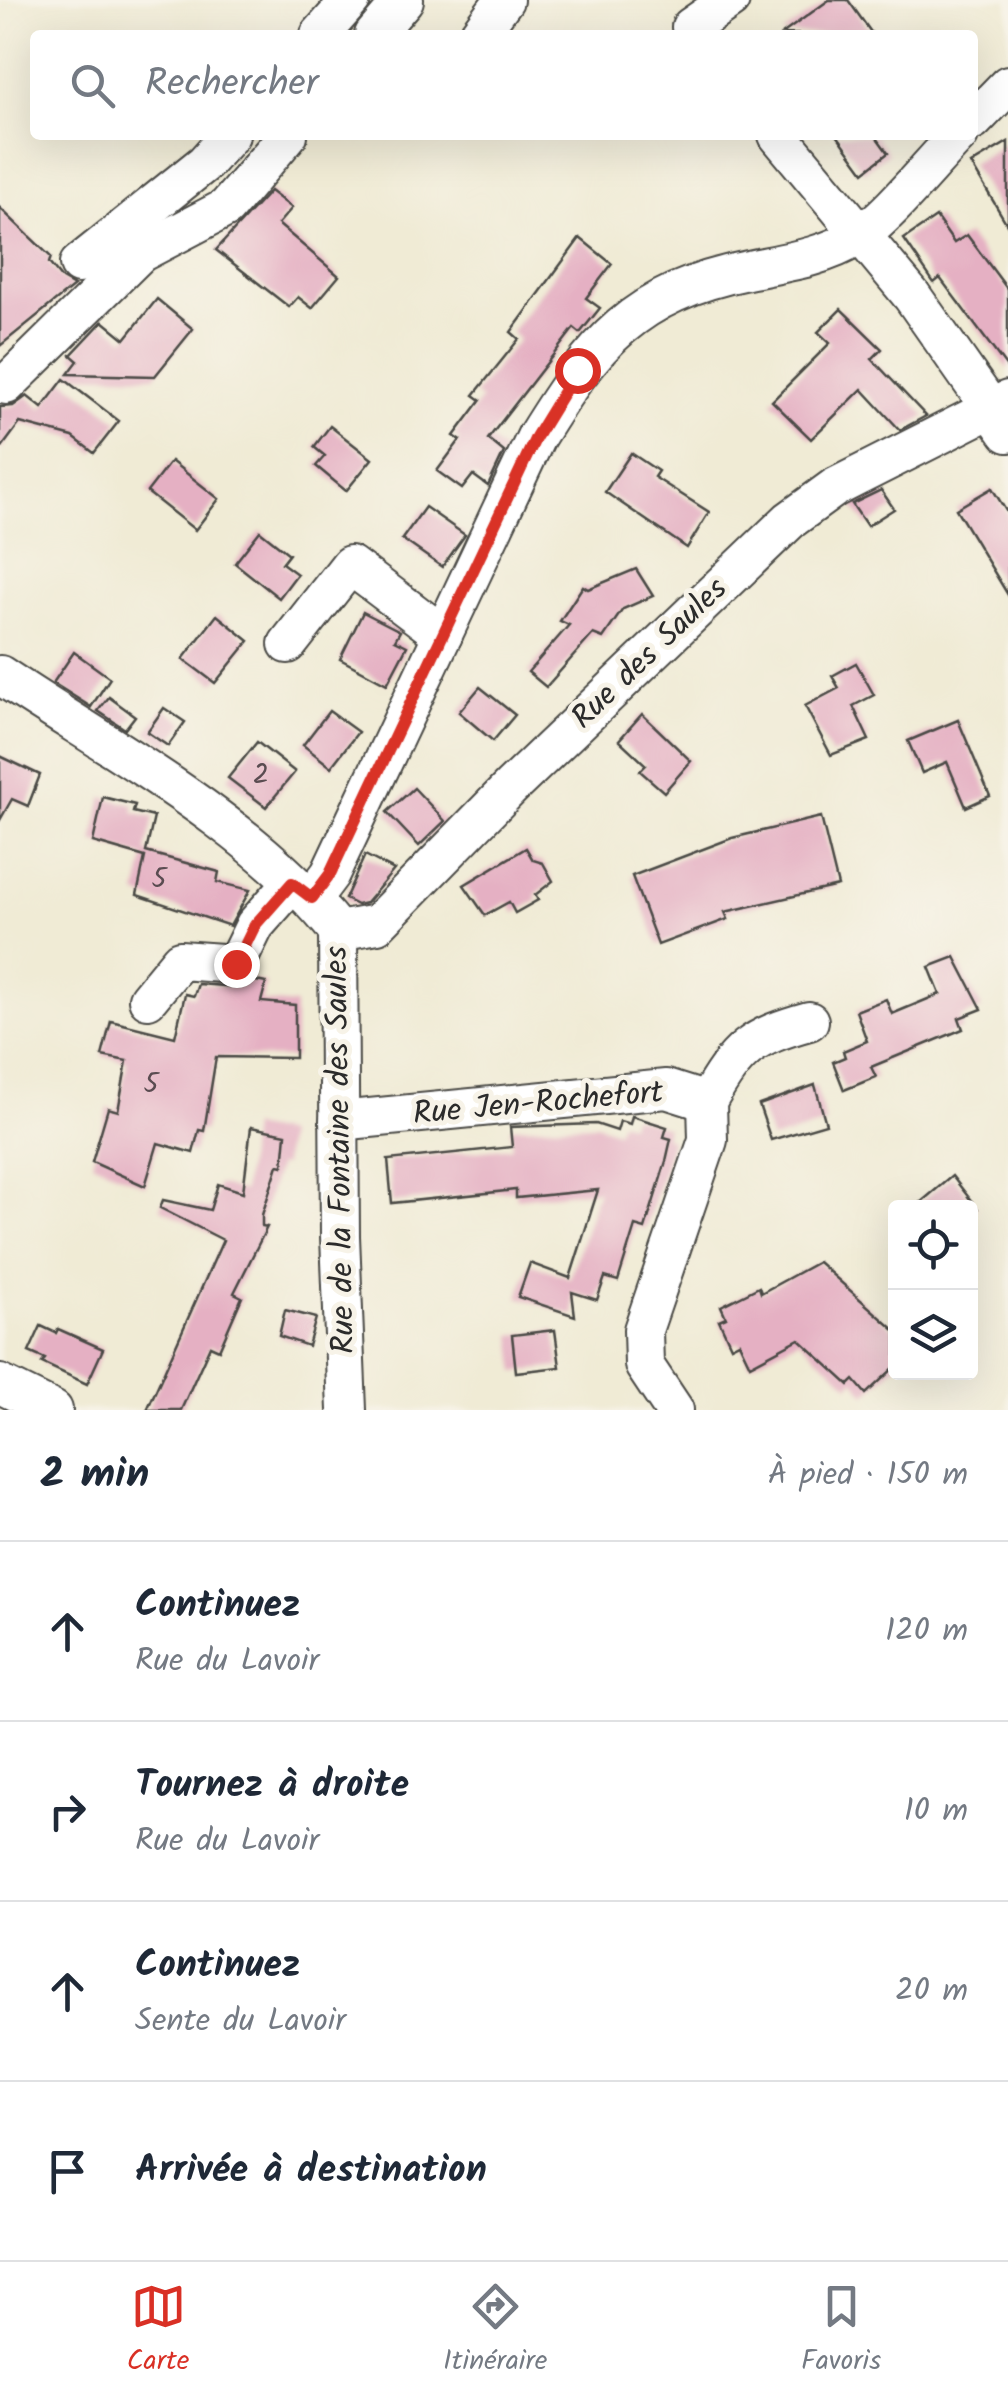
<!DOCTYPE html>
<html lang="fr">
<head>
<meta charset="utf-8">
<style>
  :root { --surface:#fff; --page:#f2f2f3; --text:#1f2937; --muted:#747a83; --line:#e0e1e3; --accent:#d93025 }
  body { margin:0; font-family:Kalam,sans-serif; background:var(--page); color:var(--text) }
  .controls { position:absolute; right:30px; bottom:30px; display:grid; overflow:hidden; border-radius:10px; box-shadow:0 10px 40px #0002 }
  .controls button { width:90px; height:90px; display:grid; place-items:center; padding:0; border:0; border-bottom:2px solid var(--line); background:var(--surface); color:var(--text); font:50px sans-serif }
  .stop { position:absolute; width:30px; height:30px; margin:-22px; border:8px solid #d93025; border-radius:50%; background:#fff }
  .stop.end { background:#d93025; border-color:#fff; box-shadow:0 2px 10px #0008 }
  .list { margin:0; padding:0; list-style:none }
  h2 { display:flex; justify-content:space-between; align-items:center; height:130px; margin:0; padding:0 40px; font-size:42px }
  h2 small { font-size:32px; font-weight:400; color:var(--muted) }
  .list li { display:grid; grid-template-columns:65px 1fr auto; gap:30px; align-items:center; box-sizing:border-box; height:180px; padding:0 40px; border-top:2px solid var(--line) }
  .list b { display:block; font-size:38px; white-space:nowrap }
  .list p { margin:0; font-size:32px; white-space:nowrap; color:var(--muted) }
  .list em { font-size:32px; font-style:normal; color:var(--muted) }
  .icon { flex:none; width:55px; height:55px; fill:none; stroke:currentColor; stroke-width:2; stroke-linecap:round; stroke-linejoin:round }
  .map { position:relative; flex:none; width:1008px; height:1410px; overflow:hidden }
  .search { position:absolute; background:var(--surface); box-shadow:0 10px 40px #0002; left:30px; right:30px; top:30px; height:110px; display:flex; align-items:center; gap:25px; box-sizing:border-box; padding:0 35px; border-radius:10px; color:var(--muted); font-size:38px }
  .sheet { height:850px; background:var(--surface) }
  nav { display:flex; justify-content:space-around; align-items:center; box-sizing:border-box; height:140px; border-top:2px solid var(--line); background:var(--surface); font-size:28px; color:var(--muted) }
  nav a { display:grid; justify-items:center; gap:5px }
  nav .on { color:var(--accent) }
  .map>svg:first-child { display:block }
  .building { fill:#e5b0c3 }
  .lines { fill:none; stroke-linecap:round; stroke-linejoin:round }
  .minor-casing { stroke:#494844; stroke-width:42 }
  .minor { stroke:#fff; stroke-width:38 }
  .route { stroke:#d93025; stroke-width:12 }
  .labels { text-anchor:middle; dominant-baseline:central; stroke-width:10; stroke-linejoin:round; paint-order:stroke }
  .number-label { font-size:28px; fill:#5a4c51 }
  .street-label { font-size:32px; fill:#2b2b2b; stroke:#f7f3e8 }
</style>
</head>
<body>
<div class="map">
<svg width="1008" height="1410" viewBox="0 0 1008 1410">
  <rect width="100%" height="100%" fill="#f7f3e8"/>
  <filter id="ink" filterUnits="userSpaceOnUse"><feTurbulence type="fractalNoise" baseFrequency=".01" numOctaves="2"/><feDisplacementMap in="SourceGraphic" scale="20" xChannelSelector="R" yChannelSelector="G"/><feConvolveMatrix kernelMatrix="1 2 1 2 8 2 1 2 1" color-interpolation-filters="sRGB"/></filter>
  <filter id="wash" filterUnits="userSpaceOnUse"><feTurbulence type="fractalNoise" baseFrequency=".0048" numOctaves="4" result="noise"/><feDisplacementMap in="SourceGraphic" scale="40" xChannelSelector="R" yChannelSelector="G"/><feGaussianBlur stdDeviation="2.25" result="paint"/><feColorMatrix in="noise" values="0 0 0 0 0 0 0 0 0 0 0 0 0 0 0 0 0 1.4 0 .05"/><feComposite in="paint" operator="in"/></filter>
  <g filter="url(#wash)">
    <rect width="100%" height="100%" fill="#f0ebd5"/>
    <g id="blocks">
      <g class="building">
        <path d="M 829,0 L 848,0 L 873,35 L 782,34 Z"/>
        <path d="M 837,135 L 875,135 L 888,153 L 864,172 Z"/>
        <path d="M 1008,142 L 1008,226 L 971,164 Z"/>
        <path d="M 270,191 L 292,208 L 278,224 L 339,276 L 312,308 L 298,297 L 289,307 L 216,250 Z"/>
        <path d="M 0,208 L 51,257 L 49,263 L 62,279 L 74,286 L 0,346 Z"/>
        <path d="M 936,217 L 954,243 L 967,235 L 1008,290 L 1008,369 L 940,278 L 934,283 L 904,239 Z"/>
        <path d="M 580,238 L 612,264 L 586,298 L 600,308 L 580,333 L 574,328 L 488,439 L 504,452 L 488,486 L 473,475 L 462,489 L 437,471 L 460,440 L 454,436 L 481,400 L 474,395 L 519,339 L 511,332 Z"/>
        <path d="M 157,299 L 193,329 L 155,376 L 68,374 L 78,361 L 71,355 L 103,321 L 125,339 Z"/>
        <path d="M 841,309 L 882,349 L 872,359 L 926,416 L 900,430 L 862,389 L 811,439 L 772,401 L 830,343 L 818,332 Z"/>
        <path d="M 64,379 L 119,421 L 94,453 L 73,437 L 20,423 L 0,450 L 0,407 L 13,406 L 27,396 L 42,408 Z"/>
        <path d="M 330,426 L 372,459 L 346,491 L 316,466 L 325,456 L 314,447 Z"/>
        <path d="M 631,453 L 658,471 L 654,477 L 709,512 L 687,548 L 605,492 Z"/>
        <path d="M 171,461 L 219,499 L 195,530 L 147,492 Z"/>
        <path d="M 992,488 L 1008,514 L 1008,595 L 956,509 Z"/>
        <path d="M 881,490 L 894,509 L 867,526 L 852,504 Z"/>
        <path d="M 425,507 L 465,535 L 442,567 L 402,539 Z"/>
        <path d="M 260,531 L 289,554 L 282,563 L 297,574 L 279,598 L 235,563 Z"/>
        <path d="M 636,569 L 653,596 L 623,609 L 603,638 L 593,634 L 546,687 L 528,672 L 569,625 L 560,621 L 583,586 L 588,589 Z"/>
        <path d="M 363,612 L 400,631 L 395,640 L 407,646 L 387,684 L 340,659 Z"/>
        <path d="M 217,615 L 249,641 L 215,683 L 183,659 Z"/>
        <path d="M 74,652 L 110,678 L 91,707 L 53,683 Z"/>
        <path d="M 856,663 L 874,695 L 853,706 L 869,740 L 831,755 L 805,706 L 839,688 L 832,676 Z"/>
        <path d="M 480,687 L 515,715 L 493,741 L 459,712 Z"/>
        <path d="M 109,697 L 135,716 L 125,729 L 98,711 Z"/>
        <path d="M 164,708 L 185,722 L 168,746 L 147,732 Z"/>
        <path d="M 329,711 L 358,732 L 331,767 L 303,745 Z"/>
        <path d="M 642,714 L 691,761 L 664,792 L 640,771 L 646,765 L 619,740 Z"/>
        <path d="M 958,720 L 990,796 L 966,807 L 947,762 L 922,773 L 908,741 Z"/>
        <path d="M 257,742 L 295,772 L 266,807 L 228,778 Z"/>
        <path d="M 0,756 L 40,775 L 28,806 L 12,799 L 0,820 Z"/>
        <path d="M 414,788 L 445,821 L 419,846 L 387,812 Z"/>
        <path d="M 103,797 L 135,805 L 133,812 L 154,817 L 146,852 L 219,872 L 217,882 L 250,890 L 230,926 L 137,895 L 145,857 L 93,842 Z"/>
        <path d="M 821,817 L 838,886 L 725,912 L 728,919 L 658,945 L 632,876 L 732,838 Z"/>
        <path d="M 526,848 L 533,860 L 543,863 L 553,881 L 535,895 L 538,900 L 515,913 L 509,902 L 485,915 L 464,885 Z"/>
        <path d="M 365,855 L 394,870 L 366,903 L 357,905 L 345,899 Z"/>
        <path d="M 955,957 L 982,1009 L 959,1018 L 963,1029 L 871,1067 L 876,1077 L 844,1090 L 833,1062 L 845,1057 L 843,1051 L 867,1041 L 856,1011 L 886,999 L 892,1014 L 940,994 L 929,967 Z"/>
        <path d="M 251,980 L 266,983 L 261,1002 L 295,1005 L 295,1058 L 216,1057 L 204,1131 L 199,1130 L 193,1153 L 158,1143 L 145,1186 L 92,1162 L 108,1108 L 118,1111 L 127,1061 L 102,1056 L 111,1021 L 175,1037 L 185,994 L 194,996 L 198,984 L 237,987 Z"/>
        <path d="M 815,1085 L 826,1124 L 771,1140 L 759,1105 Z"/>
        <path d="M 632,1116 L 667,1127 L 664,1137 L 671,1139 L 666,1161 L 645,1229 L 635,1226 L 618,1281 L 605,1277 L 597,1300 L 572,1292 L 575,1316 L 518,1297 L 530,1263 L 570,1278 L 598,1190 L 516,1198 L 516,1190 L 392,1203 L 388,1160 L 512,1147 L 510,1127 L 596,1124 L 617,1131 L 620,1121 L 630,1124 Z"/>
        <path d="M 251,1127 L 286,1134 L 283,1166 L 278,1165 L 262,1215 L 262,1226 L 267,1227 L 234,1293 L 242,1297 L 219,1350 L 210,1346 L 181,1410 L 147,1410 L 223,1240 L 160,1208 L 163,1200 L 210,1210 L 218,1184 L 243,1192 Z"/>
        <path d="M 952,1176 L 977,1208 L 914,1208 Z"/>
        <path d="M 818,1262 L 896,1331 L 896,1366 L 866,1394 L 854,1380 L 849,1385 L 799,1339 L 750,1365 L 739,1342 L 731,1346 L 719,1320 L 726,1317 L 721,1306 L 759,1287 L 761,1293 Z"/>
        <path d="M 285,1310 L 316,1318 L 308,1346 L 279,1336 Z"/>
        <path d="M 41,1326 L 56,1333 L 58,1329 L 103,1349 L 87,1384 L 42,1363 L 45,1359 L 29,1352 Z"/>
        <path d="M 555,1330 L 560,1367 L 516,1372 L 512,1335 Z"/>
      </g>
    </g>
  </g>
  <g filter="url(#ink)">
    <use href="#blocks" fill-opacity="0" stroke="#494844" stroke-width="2.5"/>
    <g class="lines">
      <defs>
        <g id="minor">
          <path d="M 691,27 L 730,0"/>
          <path d="M 320,35 L 351,0"/>
          <path d="M 374,35 L 404,0"/>
          <path d="M 478,35 L 504,0"/>
          <path d="M 973,121 L 1008,85"/>
          <path d="M 778,135 L 912,296 L 1008,433"/>
          <path d="M 79,264 L 205,163 L 230,135"/>
          <path d="M 6,385 L 140,253 L 226,208 L 288,135"/>
          <path d="M 288,644 L 350,565 L 443,635"/>
          <path d="M 0,675 C 112,750 254,825 338,931 L 340,1236 L 347,1410"/>
          <path d="M 312,898 L 330,874 L 536,437 C 594,343 634,293 748,270 C 786,262 822,258 857,237 C 887,219 932,162 959,135"/>
          <path d="M 338,931 L 377,924 L 511,787 L 790,520 L 834,488 L 1008,400"/>
          <path d="M 148,999 L 180,960 L 236,964 L 255,925 L 292,883"/>
          <path d="M 707,1102 C 737,1049 751,1037 809,1021"/>
          <path d="M 339,1121 L 666,1089 L 707,1102 L 708,1140 L 643,1330 L 644,1365 L 674,1410"/>
          <path d="M 0,1384 L 53,1410"/>
        </g>
      </defs>
      <use href="#minor" class="minor-casing"/>
      <use href="#minor" class="minor"/>
    </g>
  </g>
  <g class="lines" filter="url(#ink)">
    <path class="route" d="M 236,964 L 255,925 L 292,883 L 312,898 L 330,874 L 536,437 L 577,370"/>
  </g>
  <g class="labels">
    <g class="number-label">
      <text x="261" y="775">2</text>
      <text x="159" y="879">5</text>
      <text x="151" y="1084">5</text>
    </g>
    <g class="street-label">
      <text transform="translate(650 654) rotate(-44)">Rue des Saules</text>
      <text transform="translate(538 1104) rotate(-5)">Rue Jen-Rochefort</text>
      <text transform="translate(341 1150) rotate(-91)">Rue de la Fontaine des Saules</text>
    </g>
  </g>
</svg>
<div class="controls">
<button><svg class="icon" aria-label="locate" viewBox="0 0 24 24"><circle cx="12" cy="12" r="6"/><path d="M12 2v4M12 18v4M2 12h4M18 12h4"/></svg></button>
<button><svg class="icon" aria-label="layers" viewBox="0 0 24 24"><path d="M12 4l9 5-9 5-9-5zM3 14l9 5 9-5"/></svg></button>
</div>
<div class="stop" style="left:577px;top:370px"></div>
<div class="stop end" style="left:236px;top:964px"></div>
<div class="search"><svg class="icon" aria-label="search" viewBox="0 0 24 24"><circle cx="10" cy="10" r="6"/><path d="M15 15l6 6"/></svg>Rechercher</div>
</div>
<section class="sheet">
<h2>2 min<small>À pied · 150 m</small></h2>
<ul class="list">
<li><svg class="icon" aria-label="ahead" viewBox="0 0 24 24"><path d="M12 20V5M6 11l6-6 6 6"/></svg><div><b>Continuez</b><p>Rue du Lavoir</p></div><em>120 m</em></li>
<li><svg class="icon" aria-label="right" viewBox="0 0 24 24"><path d="M7 20v-9h11M14 6l5 5-5 5"/></svg><div><b>Tournez à droite</b><p>Rue du Lavoir</p></div><em>10 m</em></li>
<li><svg class="icon" aria-label="ahead" viewBox="0 0 24 24"><path d="M12 20V5M6 11l6-6 6 6"/></svg><div><b>Continuez</b><p>Sente du Lavoir</p></div><em>20 m</em></li>
<li><svg class="icon" aria-label="arrive" viewBox="0 0 24 24"><path d="M6 21V4h12l-3 4 3 4H6"/></svg><div><b>Arrivée à destination</b></div></li>
</ul>
</section>
<nav>
<a class="on"><svg class="icon" aria-label="map" viewBox="0 0 24 24"><path d="M3 6l6-2 6 2 6-2v14l-6 2-6-2-6 2zM9 4v14M15 6v14"/></svg>Carte</a>
<a><svg class="icon" aria-label="directions" viewBox="0 0 24 24"><path d="M12 3l9 9-9 9-9-9zM9 14v-3h6M13 9l2 2-2 2"/></svg>Itinéraire</a>
<a><svg class="icon" aria-label="saved" viewBox="0 0 24 24"><path d="M7 4h10v16l-5-4-5 4z"/></svg>Favoris</a>
</nav>
</body>
</html>
